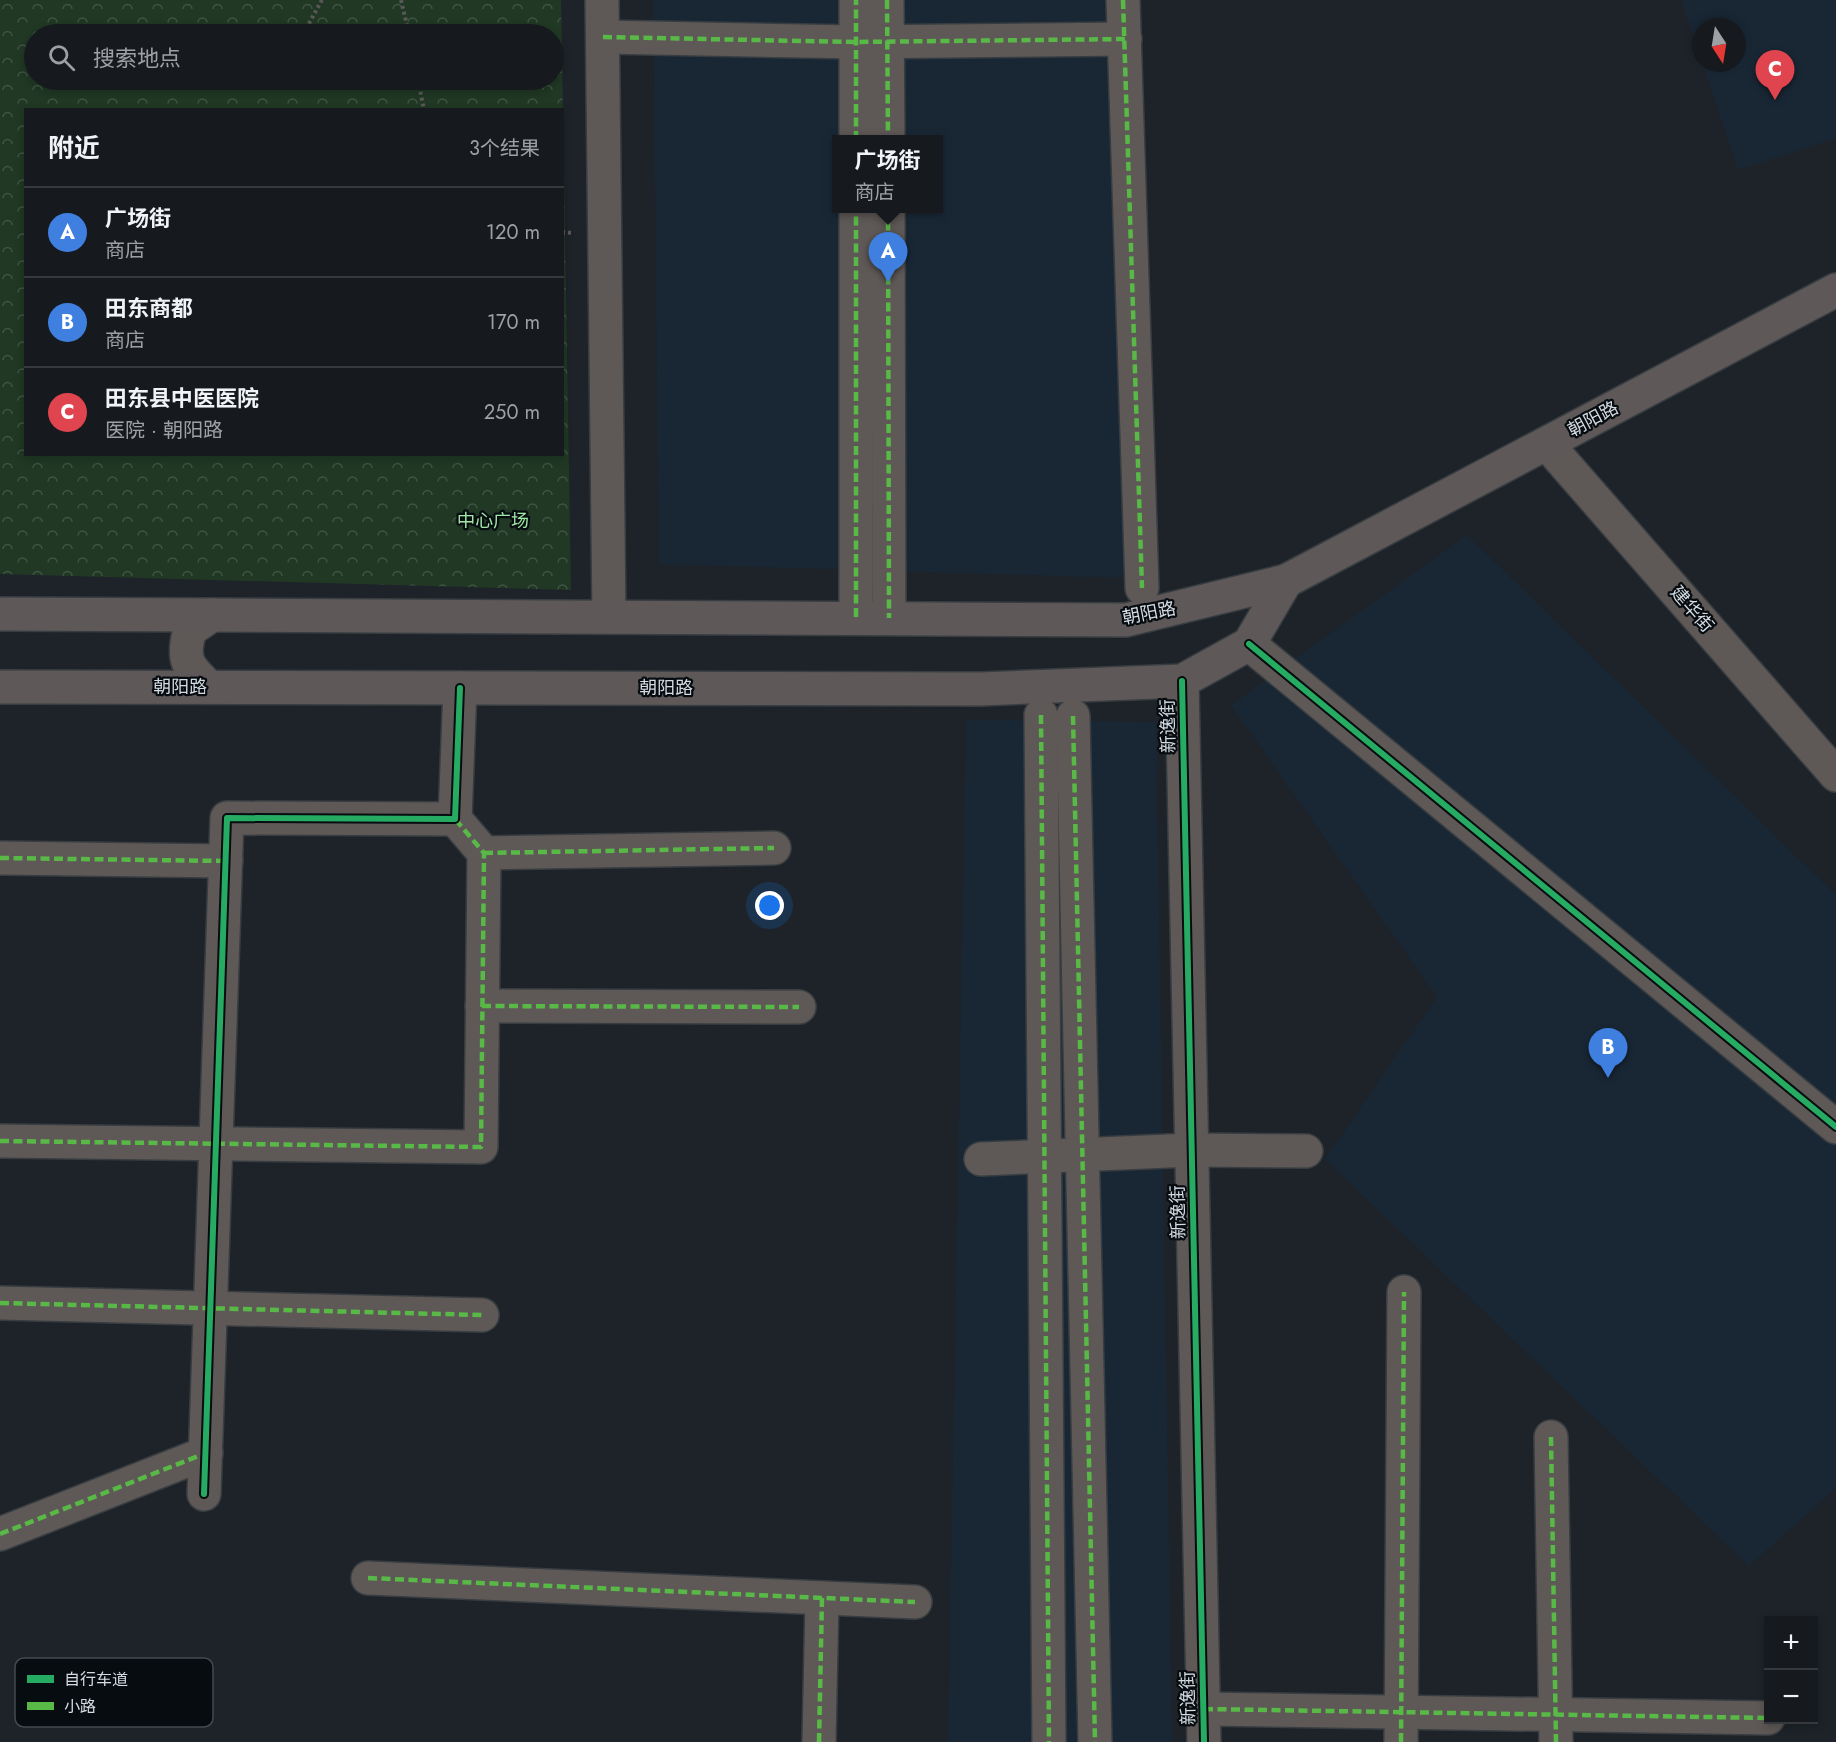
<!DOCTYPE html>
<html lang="zh">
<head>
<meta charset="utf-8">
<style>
  :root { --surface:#161a1e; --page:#1f2327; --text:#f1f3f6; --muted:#9ea1a4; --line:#35383c; --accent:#db2777 }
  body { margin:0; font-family:Jost,"Noto Sans SC",sans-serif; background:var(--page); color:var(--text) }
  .controls { position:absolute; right:18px; bottom:18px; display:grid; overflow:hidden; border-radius:0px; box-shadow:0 3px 9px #0003 }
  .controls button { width:54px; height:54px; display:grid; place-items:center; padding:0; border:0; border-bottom:2px solid var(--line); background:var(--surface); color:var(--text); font:30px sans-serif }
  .compass { position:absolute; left:1692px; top:18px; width:54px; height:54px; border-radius:50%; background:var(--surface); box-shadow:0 3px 9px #0003; rotate:168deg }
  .you { position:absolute; left:770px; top:906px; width:21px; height:21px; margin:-15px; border:4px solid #fff; border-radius:50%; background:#1a73e8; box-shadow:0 0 0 9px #1a73e833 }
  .badge { display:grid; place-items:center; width:39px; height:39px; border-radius:50%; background:var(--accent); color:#fff; font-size:20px; font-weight:700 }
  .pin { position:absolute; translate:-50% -50px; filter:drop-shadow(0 2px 3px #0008) }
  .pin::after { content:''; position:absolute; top:32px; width:21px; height:18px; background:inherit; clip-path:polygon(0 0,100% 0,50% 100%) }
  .popup { position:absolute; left:832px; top:135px; width:111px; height:78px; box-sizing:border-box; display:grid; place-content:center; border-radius:0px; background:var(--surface); filter:drop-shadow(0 2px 4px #0005); font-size:20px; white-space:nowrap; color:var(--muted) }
  .popup b { font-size:22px; color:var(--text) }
  .popup::after { content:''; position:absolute; left:50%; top:100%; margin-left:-12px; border:12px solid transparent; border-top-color:var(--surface) }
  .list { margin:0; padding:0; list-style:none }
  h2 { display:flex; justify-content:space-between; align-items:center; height:78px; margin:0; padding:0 24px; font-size:26px }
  h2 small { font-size:20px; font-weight:400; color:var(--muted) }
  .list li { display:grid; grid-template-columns:39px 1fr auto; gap:18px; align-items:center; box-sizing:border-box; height:90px; padding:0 24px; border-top:2px solid var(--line) }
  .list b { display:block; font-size:22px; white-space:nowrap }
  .list p { margin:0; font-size:20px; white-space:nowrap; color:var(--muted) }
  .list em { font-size:20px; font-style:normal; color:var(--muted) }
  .icon { flex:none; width:33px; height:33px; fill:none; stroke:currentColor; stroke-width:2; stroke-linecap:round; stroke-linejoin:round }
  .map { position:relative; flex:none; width:1836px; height:1742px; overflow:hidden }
  .search { position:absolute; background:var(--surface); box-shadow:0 3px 9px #0003; left:24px; top:24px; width:540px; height:66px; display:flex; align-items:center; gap:15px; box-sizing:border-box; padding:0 21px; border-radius:33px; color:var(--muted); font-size:22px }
  .panel { position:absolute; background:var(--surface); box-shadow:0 3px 9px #0003; left:24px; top:108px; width:540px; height:348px; border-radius:0px }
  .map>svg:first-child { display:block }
  .built { fill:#192735; fill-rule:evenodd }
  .park { fill:url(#park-crowns); fill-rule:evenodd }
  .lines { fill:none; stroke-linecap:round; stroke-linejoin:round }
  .minor-casing { stroke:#373d41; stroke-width:36 }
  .major-casing { stroke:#373d41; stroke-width:36 }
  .path { stroke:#5a5858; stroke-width:4; stroke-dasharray:3 3; stroke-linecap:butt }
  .minor { stroke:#5e5856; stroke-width:33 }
  .major { stroke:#5e5958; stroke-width:33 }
  .quiet { stroke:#58b947; stroke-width:4.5; stroke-dasharray:9 4.5; stroke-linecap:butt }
  .cycleway-casing { stroke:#070c10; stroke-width:10 }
  .cycleway { stroke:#26ab63; stroke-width:6 }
  .labels { text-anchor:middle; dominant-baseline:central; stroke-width:4.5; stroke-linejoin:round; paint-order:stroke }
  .street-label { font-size:18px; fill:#d4dce3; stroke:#070c10 }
  .park-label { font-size:18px; fill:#9fe5a3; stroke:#070c10 }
  .key { fill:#070c10; stroke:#444a4f; stroke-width:1.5 }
  .key-label { font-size:16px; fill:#d4dce3 }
</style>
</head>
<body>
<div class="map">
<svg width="1836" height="1742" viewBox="0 0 1836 1742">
  <defs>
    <pattern id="park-crowns" width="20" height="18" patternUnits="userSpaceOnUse" patternTransform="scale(1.5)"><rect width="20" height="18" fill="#203824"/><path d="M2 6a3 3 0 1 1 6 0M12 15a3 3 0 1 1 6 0" fill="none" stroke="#405444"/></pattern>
  </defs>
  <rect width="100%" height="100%" fill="#1d2328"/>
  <g class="built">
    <path d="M 653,0 L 1109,0 L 1130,578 L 659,564 ZM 837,140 L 939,140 L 939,208 L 837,208 Z"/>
    <path d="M 1681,0 L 1836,0 L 1836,138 L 1738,170 L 1702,63 L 1737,63 L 1737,27 L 1701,27 L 1701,60 Z"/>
    <path d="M 1467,535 L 1836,895 L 1836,1488 L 1749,1566 L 1325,1159 L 1437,997 L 1231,705 Z"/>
    <path d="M 966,720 L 1156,722 L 1172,1742 L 948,1742 Z"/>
  </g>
  <path class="park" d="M 0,0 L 561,0 L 571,590 L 0,574 ZM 34,34 L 554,34 L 554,80 L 34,80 ZM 26,110 L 562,110 L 562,454 L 26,454 Z"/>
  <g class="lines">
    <defs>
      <g id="minor">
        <path d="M 602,0 L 609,617"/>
        <path d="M 887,0 L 888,140"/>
        <path d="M 1123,0 L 1142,588"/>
        <path d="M 603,37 L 856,42 L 1125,39"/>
        <path d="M 856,140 L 856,0"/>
        <path d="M 888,208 L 889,618"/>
        <path d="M 1547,444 L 1836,775"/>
        <path d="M 856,617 L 856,208"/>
        <path d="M 1249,644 L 1836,1127"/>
        <path d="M 1182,681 L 1204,1742"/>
        <path d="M 209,687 C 188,667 181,660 190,630 L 212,615"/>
        <path d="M 1041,715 L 1049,1742"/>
        <path d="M 1073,716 L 1095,1742"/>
        <path d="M 484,853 L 774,848"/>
        <path d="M 0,858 L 226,861"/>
        <path d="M 482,1006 L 799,1007"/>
        <path d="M 0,1141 L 481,1147 L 484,853 L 455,819"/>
        <path d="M 981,1159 L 1192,1150 L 1306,1151"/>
        <path d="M 0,1303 L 482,1315"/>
        <path d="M 1551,1437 L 1556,1742"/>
        <path d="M 204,1494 L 227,818 L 455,819 L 460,688"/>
        <path d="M 0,1534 L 206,1453"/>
        <path d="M 368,1578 L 915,1602"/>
        <path d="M 1204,1709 L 1768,1718"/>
        <path d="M 819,1742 L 822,1598"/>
        <path d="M 1401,1742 L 1404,1292"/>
      </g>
      <g id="major">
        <path d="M 0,614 L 1126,620 L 1286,581 L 1836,290"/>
        <path d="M 0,687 L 981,689 L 1182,681 L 1249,644 L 1286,581"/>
      </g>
    </defs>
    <use href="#minor" class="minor-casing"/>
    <use href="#major" class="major-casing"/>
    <g class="path">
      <path d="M 401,0 L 409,34"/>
      <path d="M 303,34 L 322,0"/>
      <path d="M 418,80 L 424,110"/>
      <path d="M 562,232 L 572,233"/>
    </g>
    <use href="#minor" class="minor"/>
    <use href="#major" class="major"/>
    <g class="quiet">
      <path d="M 887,0 L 888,140"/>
      <path d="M 1123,0 L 1142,588"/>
      <path d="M 603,37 L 856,42 L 1125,39"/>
      <path d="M 856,140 L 856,0"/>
      <path d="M 888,208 L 889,618"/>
      <path d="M 856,617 L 856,208"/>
      <path d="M 1041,715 L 1049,1742"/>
      <path d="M 1073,716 L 1095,1742"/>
      <path d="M 484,853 L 774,848"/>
      <path d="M 0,858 L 226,861"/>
      <path d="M 482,1006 L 799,1007"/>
      <path d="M 0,1141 L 481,1147 L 484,853 L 455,819"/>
      <path d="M 0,1303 L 482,1315"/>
      <path d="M 1551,1437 L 1556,1742"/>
      <path d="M 0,1534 L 206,1453"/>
      <path d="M 368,1578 L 915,1602"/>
      <path d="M 1204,1709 L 1768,1718"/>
      <path d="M 819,1742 L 822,1598"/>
      <path d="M 1401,1742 L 1404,1292"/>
    </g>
    <defs>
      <g id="cycleway">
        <path d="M 1249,644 L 1836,1127"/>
        <path d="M 1182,681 L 1204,1742"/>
        <path d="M 204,1494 L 227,818 L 455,819 L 460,688"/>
      </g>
    </defs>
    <use href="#cycleway" class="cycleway-casing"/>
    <use href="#cycleway" class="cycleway"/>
  </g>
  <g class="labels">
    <g class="street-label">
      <text transform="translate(1593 419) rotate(-28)">朝阳路</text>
      <text transform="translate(1692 609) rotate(49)">建华街</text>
      <text transform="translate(1149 613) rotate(-11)">朝阳路</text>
      <text x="180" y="687">朝阳路</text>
      <text x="666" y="688">朝阳路</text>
      <text transform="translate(1168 726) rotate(-91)">新逸街</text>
      <text transform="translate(1178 1212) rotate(-91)">新逸街</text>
      <text transform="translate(1188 1698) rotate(-91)">新逸街</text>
    </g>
    <g class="park-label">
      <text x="493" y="521">中心广场</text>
    </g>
  </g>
  <rect x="15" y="1658" width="198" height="69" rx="9" class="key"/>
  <rect x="27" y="1675" width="27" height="8" fill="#26ab63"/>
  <rect x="27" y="1702" width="27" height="8" fill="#58b947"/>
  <g class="key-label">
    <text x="64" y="1685">自行车道</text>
    <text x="64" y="1712">小路</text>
  </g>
</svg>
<div class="controls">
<button>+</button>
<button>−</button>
</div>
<svg class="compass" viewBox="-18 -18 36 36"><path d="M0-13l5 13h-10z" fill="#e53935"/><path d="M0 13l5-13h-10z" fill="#9ea1a4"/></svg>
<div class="you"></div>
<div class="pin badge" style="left:888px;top:282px;background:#3f7fe0">A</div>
<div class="popup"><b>广场街</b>商店</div>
<div class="pin badge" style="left:1608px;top:1078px;background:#3f7fe0">B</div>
<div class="pin badge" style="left:1775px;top:100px;background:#e0444e">C</div>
<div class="search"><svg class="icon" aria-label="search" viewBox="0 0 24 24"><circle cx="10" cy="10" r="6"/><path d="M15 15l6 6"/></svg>搜索地点</div>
<section class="panel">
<h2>附近<small>3个结果</small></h2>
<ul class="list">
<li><span class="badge" style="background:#3f7fe0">A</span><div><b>广场街</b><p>商店</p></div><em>120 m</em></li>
<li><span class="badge" style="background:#3f7fe0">B</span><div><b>田东商都</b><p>商店</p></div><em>170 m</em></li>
<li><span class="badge" style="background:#e0444e">C</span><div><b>田东县中医医院</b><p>医院 · 朝阳路</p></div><em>250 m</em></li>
</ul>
</section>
</div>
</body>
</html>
